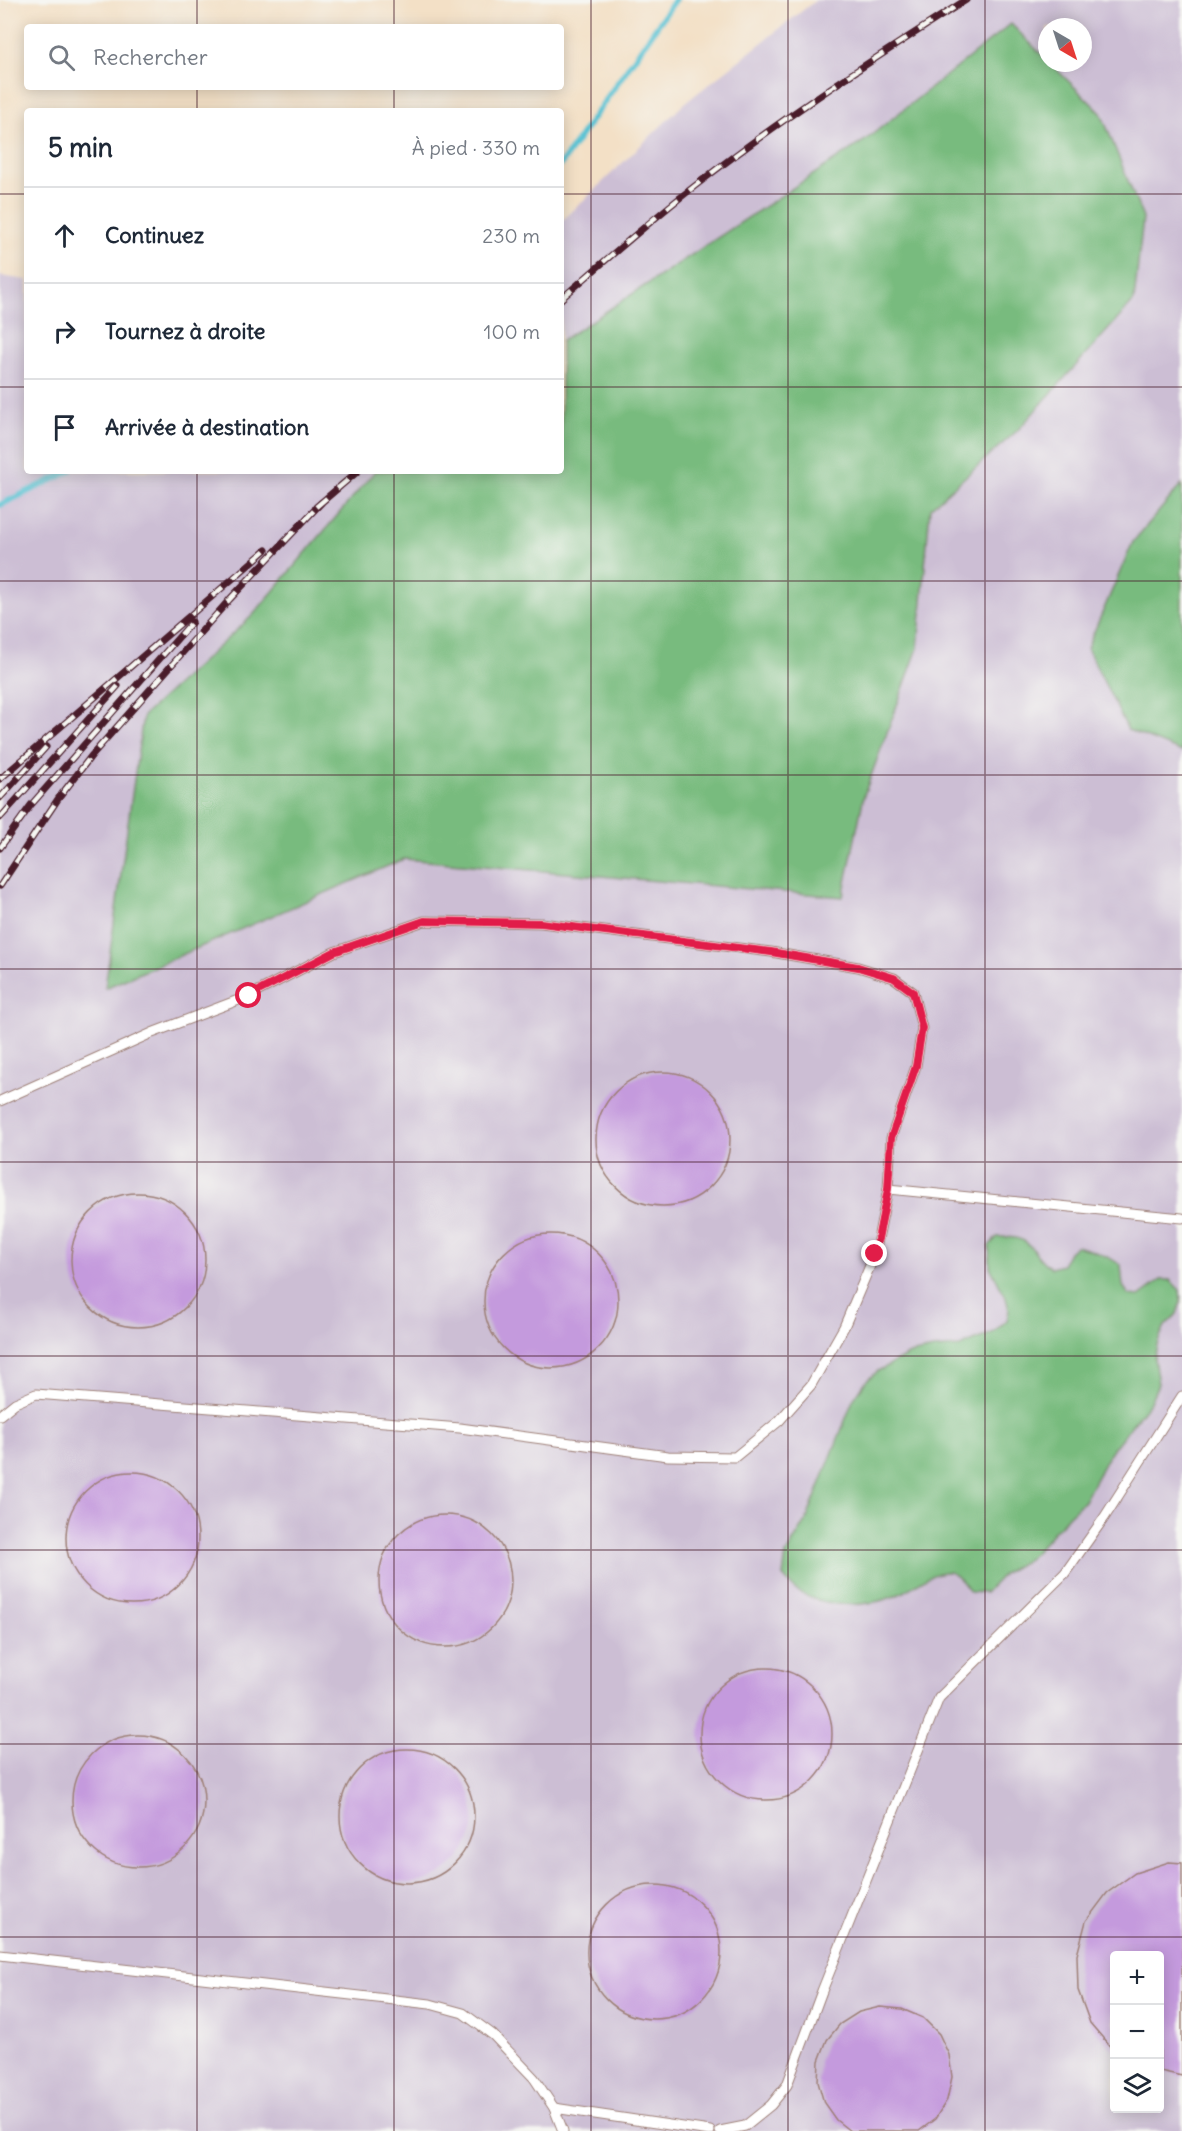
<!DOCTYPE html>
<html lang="fr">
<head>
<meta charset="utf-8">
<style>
  :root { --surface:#fff; --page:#f6f6f7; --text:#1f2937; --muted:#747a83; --line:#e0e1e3 }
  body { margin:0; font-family:Delius,sans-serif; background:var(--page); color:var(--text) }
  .controls { position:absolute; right:18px; bottom:18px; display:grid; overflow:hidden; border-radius:6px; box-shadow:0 3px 15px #0003 }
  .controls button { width:54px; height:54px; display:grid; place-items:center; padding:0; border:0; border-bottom:2px solid var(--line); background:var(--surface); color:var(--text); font:30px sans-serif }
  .compass { position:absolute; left:1038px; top:18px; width:54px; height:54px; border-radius:50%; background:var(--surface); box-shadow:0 3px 15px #0003; rotate:141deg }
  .stop { position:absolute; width:18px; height:18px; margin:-14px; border:4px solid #e11d48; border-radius:50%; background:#fff }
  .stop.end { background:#e11d48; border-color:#fff; box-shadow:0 2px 6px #0008 }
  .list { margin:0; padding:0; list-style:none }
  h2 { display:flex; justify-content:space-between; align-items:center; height:78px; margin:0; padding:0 24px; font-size:26px }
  h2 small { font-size:20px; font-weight:400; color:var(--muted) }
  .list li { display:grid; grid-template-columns:39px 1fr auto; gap:18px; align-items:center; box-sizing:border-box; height:96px; padding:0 24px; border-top:2px solid var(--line) }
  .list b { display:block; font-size:22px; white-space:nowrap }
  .list em { font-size:20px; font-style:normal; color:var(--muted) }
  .icon { flex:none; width:33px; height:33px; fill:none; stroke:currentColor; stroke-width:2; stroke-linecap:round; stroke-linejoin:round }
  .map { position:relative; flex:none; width:1182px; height:2131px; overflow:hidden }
  .search { position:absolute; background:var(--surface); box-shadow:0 3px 15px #0003; left:24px; top:24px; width:540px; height:66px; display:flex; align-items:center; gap:15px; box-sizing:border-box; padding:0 21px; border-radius:6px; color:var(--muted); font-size:22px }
  .panel { position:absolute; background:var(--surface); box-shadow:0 3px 15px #0003; left:24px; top:108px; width:540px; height:366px; border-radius:6px }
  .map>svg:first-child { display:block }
  .industrial { fill:#ccbed4; fill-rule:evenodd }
  .forest { fill:#78bb7e; stroke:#616d54; stroke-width:1.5 }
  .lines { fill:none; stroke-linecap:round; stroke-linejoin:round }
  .stream { stroke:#58c2d3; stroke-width:6 }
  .building { fill:#c49add }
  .lane-casing { stroke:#9e8078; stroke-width:11 }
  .lane { stroke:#fff; stroke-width:9 }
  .rail-casing { stroke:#4a1f2b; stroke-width:7 }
  .rail { stroke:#f6f6f2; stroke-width:4.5; stroke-dasharray:14; stroke-linecap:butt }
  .route { stroke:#e11d48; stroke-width:8 }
  .grid { fill:none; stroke:#4a1f2b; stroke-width:1.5; stroke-opacity:0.55 }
</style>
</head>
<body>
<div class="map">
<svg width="1182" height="2131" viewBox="0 0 1182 2131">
  <rect width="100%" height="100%" fill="#f6f6f2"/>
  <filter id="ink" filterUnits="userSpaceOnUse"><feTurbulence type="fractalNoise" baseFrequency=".0167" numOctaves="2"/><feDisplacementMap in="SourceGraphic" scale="12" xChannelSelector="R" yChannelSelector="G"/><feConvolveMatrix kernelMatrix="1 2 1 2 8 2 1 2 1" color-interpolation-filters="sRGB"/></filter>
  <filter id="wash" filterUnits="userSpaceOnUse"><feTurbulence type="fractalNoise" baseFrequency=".008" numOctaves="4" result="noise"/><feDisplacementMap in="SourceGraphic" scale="24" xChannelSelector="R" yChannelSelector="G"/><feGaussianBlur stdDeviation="1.35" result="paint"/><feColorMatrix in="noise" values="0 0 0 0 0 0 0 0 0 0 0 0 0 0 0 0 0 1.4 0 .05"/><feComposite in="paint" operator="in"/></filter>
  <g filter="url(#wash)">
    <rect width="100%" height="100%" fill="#f3e0c6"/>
    <path class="industrial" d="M 816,0 L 1182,0 L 1182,2131 L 0,2131 L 0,276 L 27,280 L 27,471 L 561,471 L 561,222 L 685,103 ZM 1047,27 L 1083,27 L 1083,63 L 1047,63 ZM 1114,1956 L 1160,1956 L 1160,2108 L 1114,2108 Z"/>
    <g class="forest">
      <path d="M 1011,24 L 1047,60 L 1047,63 L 1050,63 L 1101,113 L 1143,218 L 1134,301 L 1018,430 L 930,508 L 918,648 L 864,795 L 843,897 L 404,859 L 105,988 L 143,716 L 253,615 L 375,471 L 561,471 L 561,341 L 864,141 Z"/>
      <path d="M 1182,484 L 1182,752 L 1128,730 L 1087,648 L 1133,542 Z"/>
      <path d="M 997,1237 C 1038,1236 1025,1250 1051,1268 L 1062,1265 L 1069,1252 L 1076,1246 C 1093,1250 1107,1255 1121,1265 L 1123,1286 L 1129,1295 L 1139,1296 L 1161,1280 L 1170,1280 L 1180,1290 L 1181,1302 L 1177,1314 L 1165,1326 L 1158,1341 L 1154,1358 L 1158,1384 L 1150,1402 L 1109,1454 L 1084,1501 L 1069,1515 L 1030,1558 L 1004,1573 L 985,1593 L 970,1592 C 964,1584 957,1572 946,1572 C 932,1572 915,1586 904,1592 C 873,1608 825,1610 796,1590 C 791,1587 787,1581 783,1576 L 786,1554 L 806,1521 L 853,1400 L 866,1381 L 878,1371 L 910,1354 L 933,1349 L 960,1347 L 994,1332 L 1007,1320 L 1009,1310 L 1006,1298 L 990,1267 L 989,1246 Z"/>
    </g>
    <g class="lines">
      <g class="stream">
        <path d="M 561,164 L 675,0"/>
        <path d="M 0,505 L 70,471"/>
      </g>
    </g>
    <g id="blocks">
      <g class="building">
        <circle cx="663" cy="1139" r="67"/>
        <circle cx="138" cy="1260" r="67"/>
        <circle cx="551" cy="1301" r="67"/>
        <circle cx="132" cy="1538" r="66"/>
        <circle cx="445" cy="1581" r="66"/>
        <circle cx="766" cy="1734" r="66"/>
        <circle cx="138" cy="1801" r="66"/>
        <circle cx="407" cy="1816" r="67"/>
        <path d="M 1169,1862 L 1182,1863 L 1182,2076 L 1160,2071 L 1160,1956 L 1114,1956 L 1114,2051 L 1090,2023 L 1078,1990 L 1077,1955 L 1086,1921 L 1107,1893 L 1135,1873 Z"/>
        <circle cx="654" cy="1952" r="67"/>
        <path d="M 880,2007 L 902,2009 L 923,2018 L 939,2034 L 949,2055 L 952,2077 L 947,2100 L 935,2119 L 919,2131 L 850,2131 L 836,2120 L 824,2103 L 818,2082 L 819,2061 L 827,2040 L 840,2024 L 859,2012 Z"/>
      </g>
    </g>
  </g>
  <g filter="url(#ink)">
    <use href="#blocks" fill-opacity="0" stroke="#9e8078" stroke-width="1.5"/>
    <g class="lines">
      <defs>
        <g id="lane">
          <path d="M 0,1101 L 152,1033 L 249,996 L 334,952 L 424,921 L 541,923 L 771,952 L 858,967 L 894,978 L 913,992 L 922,1028 L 916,1066 L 891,1138 L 888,1189 L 875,1254 L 844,1327 L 811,1385 L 779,1421 L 735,1457 L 668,1456 L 460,1428 L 36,1394 L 15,1403 L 0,1415"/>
          <path d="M 888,1189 L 1182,1218"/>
          <path d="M 0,1955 L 430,2004 L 463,2013 L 493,2035 L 534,2078 L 554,2108 L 563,2131"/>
          <path d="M 554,2108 L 710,2131"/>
          <path d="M 720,2131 L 745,2126 L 771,2105 L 787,2085 L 822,1991 L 939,1698 L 1065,1573 L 1104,1518 L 1182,1396"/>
        </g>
      </defs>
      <use href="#lane" class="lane-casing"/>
      <use href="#lane" class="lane"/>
      <defs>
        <g id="rail">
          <path d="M 561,299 C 607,259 652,219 700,182 C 785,116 875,58 966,0"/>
          <path d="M 316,507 L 358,471"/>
          <path d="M 0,779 L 266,550"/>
          <path d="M 0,798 L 46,747"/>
          <path d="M 0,818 L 118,686"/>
          <path d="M 0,848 L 31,805 L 192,622"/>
          <path d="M 0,886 L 58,799 L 92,755 L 230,599 L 321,503"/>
        </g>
      </defs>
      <use href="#rail" class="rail-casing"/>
      <use href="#rail" class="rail"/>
    </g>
  </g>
  <g class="lines" filter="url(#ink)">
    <path class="route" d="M 249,996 L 334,952 L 424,921 L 541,923 L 771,952 L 858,967 L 894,978 L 913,992 L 922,1028 L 916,1066 L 891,1138 L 888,1189 L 875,1254"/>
  </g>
  <path class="grid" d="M 197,0 L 197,27M 394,0 L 394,27M 591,0 L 591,2131M 788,0 L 788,2131M 985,0 L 985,2131M 197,87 L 197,111M 394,87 L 394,111M 0,194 L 27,194M 561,194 L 1182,194M 0,387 L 27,387M 561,387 L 1182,387M 197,471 L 197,2131M 394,471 L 394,2131M 0,581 L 1182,581M 0,775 L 1182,775M 0,969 L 1182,969M 0,1162 L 1182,1162M 0,1356 L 1182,1356M 0,1550 L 1182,1550M 0,1744 L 1182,1744M 0,1937 L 1182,1937"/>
</svg>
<div class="controls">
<button>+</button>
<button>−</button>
<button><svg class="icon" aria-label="layers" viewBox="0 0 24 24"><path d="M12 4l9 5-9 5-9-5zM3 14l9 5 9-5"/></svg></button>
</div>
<svg class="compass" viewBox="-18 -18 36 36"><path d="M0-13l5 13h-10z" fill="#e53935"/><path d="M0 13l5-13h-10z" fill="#747a83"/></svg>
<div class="stop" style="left:249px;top:996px"></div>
<div class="stop end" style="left:875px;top:1254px"></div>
<div class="search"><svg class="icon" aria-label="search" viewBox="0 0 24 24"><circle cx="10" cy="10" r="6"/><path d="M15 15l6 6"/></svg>Rechercher</div>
<section class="panel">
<h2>5 min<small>À pied · 330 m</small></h2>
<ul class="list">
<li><svg class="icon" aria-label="ahead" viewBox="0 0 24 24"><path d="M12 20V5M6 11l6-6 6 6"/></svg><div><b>Continuez</b></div><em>230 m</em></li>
<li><svg class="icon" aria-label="right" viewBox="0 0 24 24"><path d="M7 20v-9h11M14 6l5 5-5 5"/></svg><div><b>Tournez à droite</b></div><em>100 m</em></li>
<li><svg class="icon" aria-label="arrive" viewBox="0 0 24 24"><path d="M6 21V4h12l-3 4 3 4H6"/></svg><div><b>Arrivée à destination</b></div></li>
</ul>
</section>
</div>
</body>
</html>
